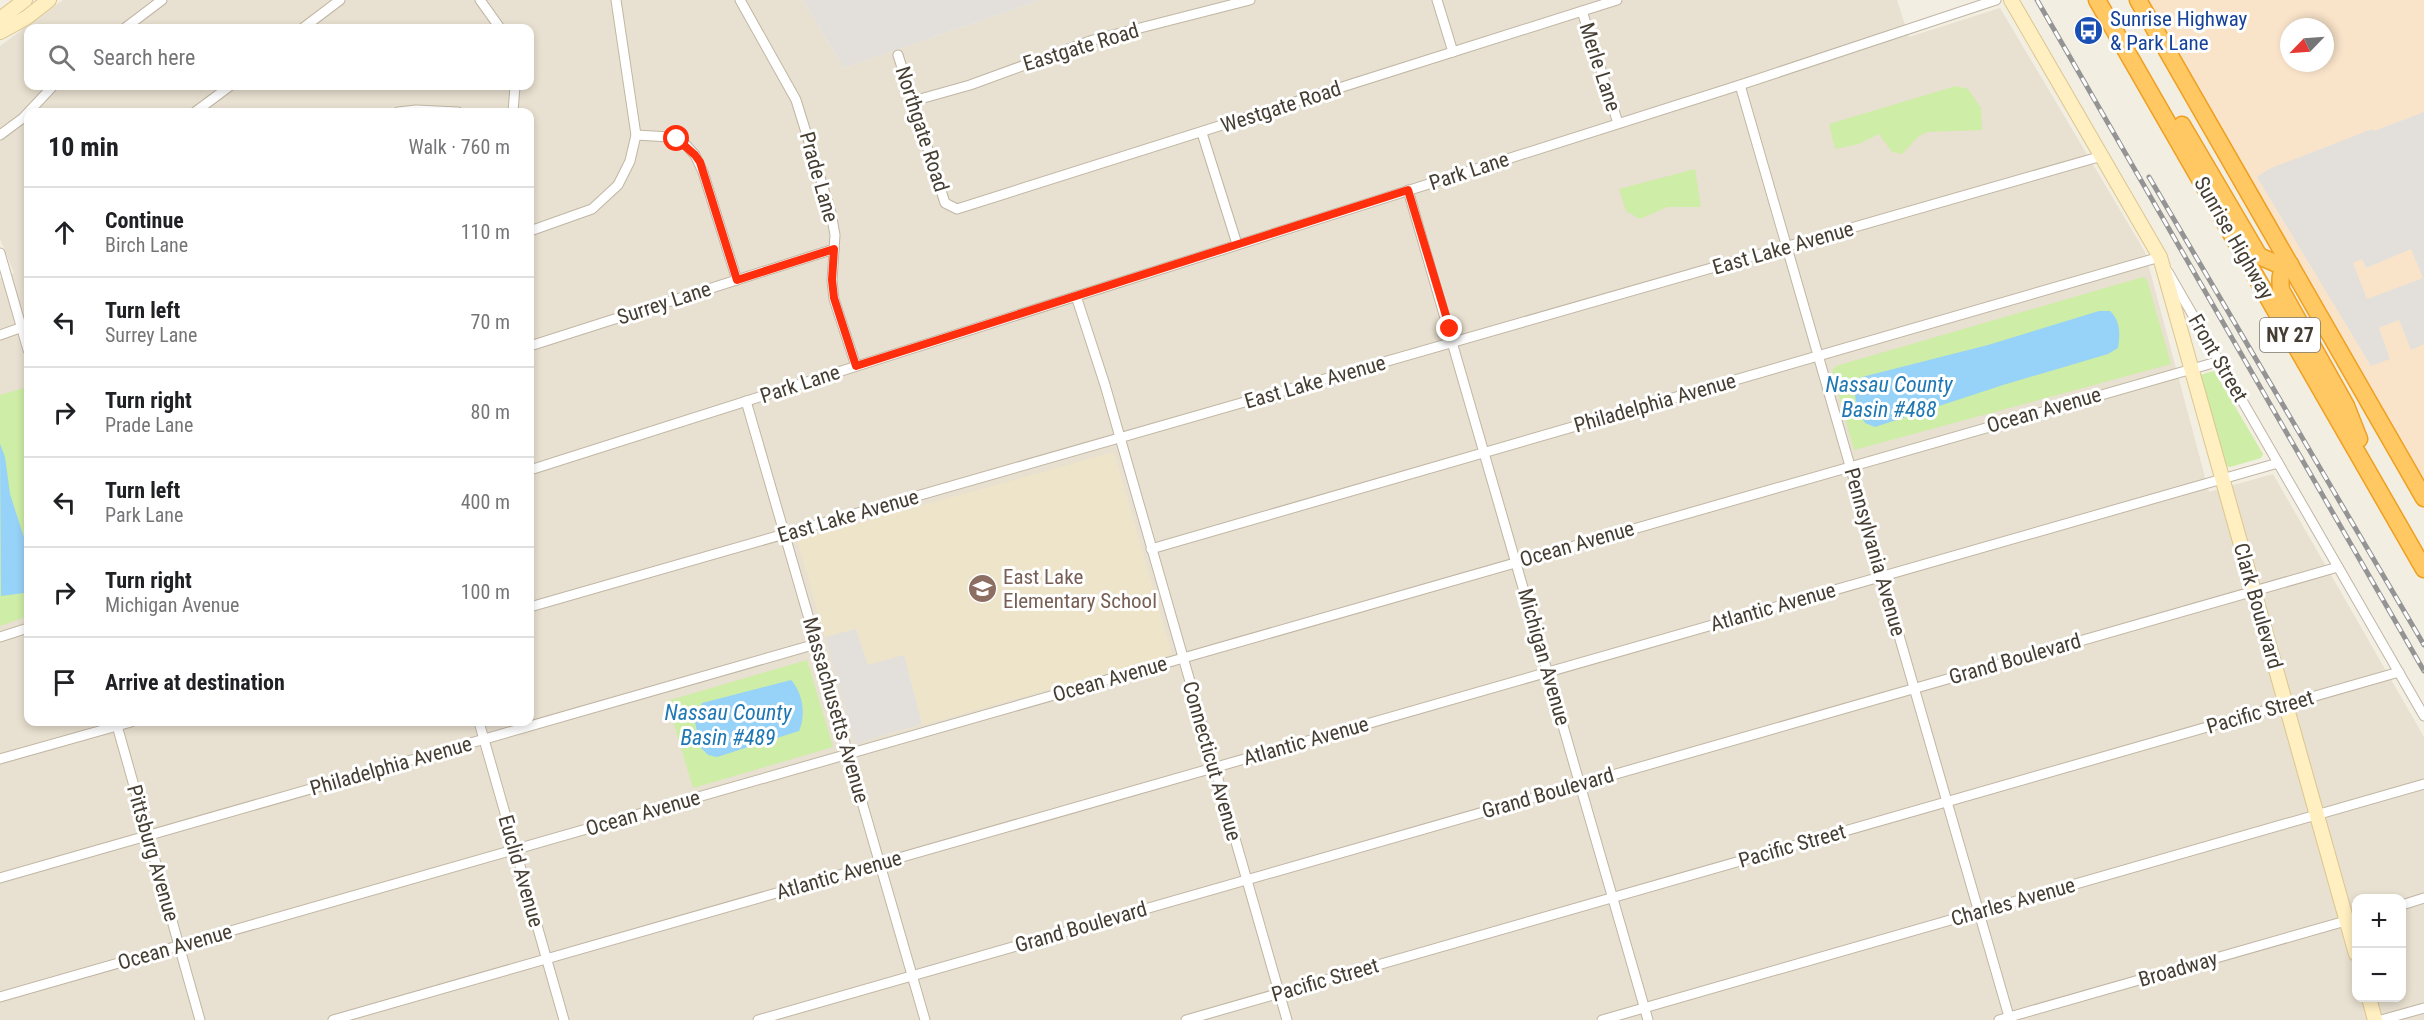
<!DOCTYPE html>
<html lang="en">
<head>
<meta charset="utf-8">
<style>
  :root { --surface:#fff; --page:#f6f6f6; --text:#202124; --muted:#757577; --line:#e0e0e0 }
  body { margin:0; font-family:"Roboto Condensed",sans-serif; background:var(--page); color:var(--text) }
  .controls { position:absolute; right:18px; bottom:18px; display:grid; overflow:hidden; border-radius:12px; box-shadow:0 3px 9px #0003 }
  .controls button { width:54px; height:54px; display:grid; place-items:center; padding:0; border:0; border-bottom:2px solid var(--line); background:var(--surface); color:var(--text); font:30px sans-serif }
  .compass { position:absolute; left:2280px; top:18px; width:54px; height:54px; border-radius:50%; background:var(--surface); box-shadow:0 3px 9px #0003; rotate:245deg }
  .stop { position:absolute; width:18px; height:18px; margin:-14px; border:4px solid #ff2f0e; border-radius:50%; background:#fff }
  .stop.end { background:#ff2f0e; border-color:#fff; box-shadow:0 2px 6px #0008 }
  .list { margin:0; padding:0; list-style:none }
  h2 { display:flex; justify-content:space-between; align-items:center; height:78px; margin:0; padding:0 24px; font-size:26px }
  h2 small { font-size:20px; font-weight:400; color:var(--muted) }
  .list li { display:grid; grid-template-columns:39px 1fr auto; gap:18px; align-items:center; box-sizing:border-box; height:90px; padding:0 24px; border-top:2px solid var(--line) }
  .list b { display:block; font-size:22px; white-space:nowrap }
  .list p { margin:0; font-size:20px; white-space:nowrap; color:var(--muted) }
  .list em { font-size:20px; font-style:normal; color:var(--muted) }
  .icon { flex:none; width:33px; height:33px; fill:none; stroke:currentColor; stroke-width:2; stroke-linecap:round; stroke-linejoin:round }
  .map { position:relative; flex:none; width:2424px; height:1020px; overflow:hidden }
  .search { position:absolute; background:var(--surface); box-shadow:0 3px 9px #0003; left:24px; top:24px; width:510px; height:66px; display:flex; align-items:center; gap:15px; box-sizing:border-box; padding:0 21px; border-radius:12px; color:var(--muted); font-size:22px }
  .panel { position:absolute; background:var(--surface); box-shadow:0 3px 9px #0003; left:24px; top:108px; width:510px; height:618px; border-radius:12px }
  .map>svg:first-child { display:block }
  .residential { fill:#e8e0d0; fill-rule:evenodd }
  .commercial { fill:#f9e4ca; fill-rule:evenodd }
  .education { fill:#eee4ca }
  .green { fill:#ceeda6 }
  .parking { fill:#e3e0dc; fill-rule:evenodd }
  .water { fill:#97d2f8 }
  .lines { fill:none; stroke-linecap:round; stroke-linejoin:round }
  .street-casing { stroke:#c0b6a4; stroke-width:11 }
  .secondary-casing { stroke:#dbc68e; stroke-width:16 }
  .highway-casing { stroke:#eea022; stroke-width:19 }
  .street { stroke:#fff; stroke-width:9 }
  .secondary { stroke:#ffefc1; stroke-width:14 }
  .highway { stroke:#ffc862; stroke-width:16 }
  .rail-casing { stroke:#949494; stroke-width:5 }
  .rail { stroke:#fff; stroke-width:3; stroke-dasharray:9; stroke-linecap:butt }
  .route { stroke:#ff2f0e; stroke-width:8 }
  .labels { text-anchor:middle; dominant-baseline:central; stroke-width:6; stroke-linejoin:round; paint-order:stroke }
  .shield { fill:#fff; stroke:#7e7870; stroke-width:1.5 }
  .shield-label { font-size:20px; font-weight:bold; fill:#463e32 }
  .transit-label { font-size:21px; fill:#164399; stroke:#fff; text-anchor:start }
  .street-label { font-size:21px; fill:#463e32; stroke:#fff }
  .education-label { font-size:21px; fill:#785e54; stroke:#fff; text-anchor:start }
  .water-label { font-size:22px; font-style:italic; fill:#1f78b3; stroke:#fff }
</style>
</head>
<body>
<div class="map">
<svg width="2424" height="1020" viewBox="0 0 2424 1020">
  <rect width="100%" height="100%" fill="#f3eee2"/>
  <path class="residential" d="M 63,0 L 803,0 L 844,68 L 1040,0 L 1897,0 L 1909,37 L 2000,8 L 2145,252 L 2209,492 L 2273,474 L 2424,737 L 2424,1020 L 0,1020 L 0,278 L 14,273 L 0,239 L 0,46 ZM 28,28 L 530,28 L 530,86 L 28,86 ZM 28,112 L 530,112 L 530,722 L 28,722 ZM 2356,898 L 2402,898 L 2402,998 L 2356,998 Z"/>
  <path class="commercial" d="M 2148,0 L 2424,0 L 2424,486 ZM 2289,27 L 2325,27 L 2325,63 L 2289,63 Z"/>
  <path class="education" d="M 1114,452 L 1172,655 L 855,744 L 797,540 Z"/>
  <g class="green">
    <path d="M 1956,86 L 1968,89 L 1981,108 L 1982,130 L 1927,132 L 1919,136 L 1902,154 L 1892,152 L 1879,134 L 1859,144 L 1835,149 L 1829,124 Z"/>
    <path d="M 1695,169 L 1701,207 L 1667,207 L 1640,219 L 1626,211 L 1619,189 Z"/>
    <path d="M 2143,277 L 2147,280 L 2171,364 L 1854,450 L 1832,371 L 1836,366 Z"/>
    <path d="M 2214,371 L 2263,454 L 2261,458 L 2230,467 L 2224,466 L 2199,379 L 2200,375 Z"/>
    <path d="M 24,388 L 28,416 L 28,616 L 0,626 L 0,395 Z"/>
    <path d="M 807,660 L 833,747 L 693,788 L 667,701 Z"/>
  </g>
  <g class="parking">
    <path d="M 803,0 L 1040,0 L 844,68 Z"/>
    <path d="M 2424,112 L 2424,344 L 2411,350 L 2399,320 L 2379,328 L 2390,359 L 2371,366 L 2257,177 L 2269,169 L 2372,129 L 2374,131 ZM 2411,249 L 2423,278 L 2367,299 L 2353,263 L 2362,259 L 2366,268 Z"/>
    <path d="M 856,629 L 868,665 L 904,655 L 922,724 L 855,744 L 825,637 Z"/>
  </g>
  <g class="water">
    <path d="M 2099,311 L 2110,311 C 2121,321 2120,335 2118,348 L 2108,354 L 2003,385 L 1875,427 L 1865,423 C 1858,410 1852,395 1856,381 L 1862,377 L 1988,345 Z"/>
    <path d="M 0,444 L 5,457 L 10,494 L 28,550 L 28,590 L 24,593 L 1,596 Z"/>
    <path d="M 791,680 C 803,693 806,715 799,731 L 717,757 L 708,755 L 700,747 L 694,717 L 702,703 Z"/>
  </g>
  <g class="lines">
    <defs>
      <g id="street">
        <path d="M 480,0 L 500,28"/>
        <path d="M 740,0 L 796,100 L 831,213 L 835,235 L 832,281 L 834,299 L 856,366"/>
        <path d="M 1437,0 L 1453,52"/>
        <path d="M 1582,11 L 1618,123"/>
        <path d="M 125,28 L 162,0"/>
        <path d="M 303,28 L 340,0"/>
        <path d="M 898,55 L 945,203 L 957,209 L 1617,0"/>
        <path d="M 1740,85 L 2010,1020"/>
        <path d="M 913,101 L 970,85 L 1093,40 L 1250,0"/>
        <path d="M 195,112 L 230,86"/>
        <path d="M 398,112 L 416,110 L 458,112"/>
        <path d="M 513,112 L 515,86"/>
        <path d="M 1202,133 L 1237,244"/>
        <path d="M 0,135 L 23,118 L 53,86"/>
        <path d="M 636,135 L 670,137 L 685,144 L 695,155 L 703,172 L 737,280"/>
        <path d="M 1408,190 L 1648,1020"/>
        <path d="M 530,231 L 592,209 L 618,185 L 630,161 L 636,135 L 616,0"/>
        <path d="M 0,253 L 28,350"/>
        <path d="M 2168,272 L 2424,716"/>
        <path d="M 1076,296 L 1105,385 L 1287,1020"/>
        <path d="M 0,335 L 28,325"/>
        <path d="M 530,346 L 834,249"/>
        <path d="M 746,401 L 925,1020"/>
        <path d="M 530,470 L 1740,85 L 1996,0"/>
        <path d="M 1151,549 L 2160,257 L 2161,260"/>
        <path d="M 530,607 L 2102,156"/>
        <path d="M 0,637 L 28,628"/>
        <path d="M 116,722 L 200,1020"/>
        <path d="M 479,722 L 564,1020"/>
        <path d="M 0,759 L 131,722"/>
        <path d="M 0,878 L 816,644"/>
        <path d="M 2402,905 L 2424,898"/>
        <path d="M 0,997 L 2220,361"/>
        <path d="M 333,1020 L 2278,463"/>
        <path d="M 758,1020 L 2338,567"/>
        <path d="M 1186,1020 L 2399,672"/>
        <path d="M 1602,1020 L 2424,784"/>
        <path d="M 1999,1020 L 2356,918"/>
        <path d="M 2381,1020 L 2424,1008"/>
      </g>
      <g id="secondary">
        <path d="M 2011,0 L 2160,257 L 2356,954"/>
        <path d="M 0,19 L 25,0"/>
        <path d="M 0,32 L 26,18 L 49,0"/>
        <path d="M 2369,998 L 2375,1020"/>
      </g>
      <g id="highway">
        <path d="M 2097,0 L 2424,569"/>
        <path d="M 2138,0 L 2424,498"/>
        <path d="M 2182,125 L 2259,256 L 2284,267"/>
        <path d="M 2290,264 C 2279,270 2280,279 2281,290 L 2346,406 L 2359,439"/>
      </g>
    </defs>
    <use href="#street" class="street-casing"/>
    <use href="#secondary" class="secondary-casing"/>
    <use href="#highway" class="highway-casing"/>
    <use href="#street" class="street"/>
    <use href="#secondary" class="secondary"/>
    <use href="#highway" class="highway"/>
    <defs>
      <g id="rail">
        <path d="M 2037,0 L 2424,671"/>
        <path d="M 2149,177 L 2424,645"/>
      </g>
    </defs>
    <use href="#rail" class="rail-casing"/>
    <use href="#rail" class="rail"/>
  </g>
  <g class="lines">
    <path class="route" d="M 677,139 L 695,155 L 700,162 L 737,280 L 834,249 L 832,280 L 834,298 L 856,366 L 1408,190 L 1450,329"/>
  </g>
  <defs>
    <symbol id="bus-disc" viewBox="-11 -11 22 22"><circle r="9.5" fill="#1a4fb4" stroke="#fff"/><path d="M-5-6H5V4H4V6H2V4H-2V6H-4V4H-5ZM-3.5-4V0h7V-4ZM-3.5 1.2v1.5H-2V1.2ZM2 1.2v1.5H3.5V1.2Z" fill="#fff"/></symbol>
    <symbol id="school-disc" viewBox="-11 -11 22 22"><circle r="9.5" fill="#8d6e63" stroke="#fff"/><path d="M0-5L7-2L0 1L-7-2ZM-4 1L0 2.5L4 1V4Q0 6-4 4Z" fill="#fff"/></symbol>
  </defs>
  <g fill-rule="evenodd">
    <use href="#bus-disc" x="2072" y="14" width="33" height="33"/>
    <use href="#school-disc" x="966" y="572" width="33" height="33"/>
  </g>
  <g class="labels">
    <rect class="shield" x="2260" y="318" width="60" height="34" rx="4.5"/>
    <g class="shield-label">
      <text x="2290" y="335">NY 27</text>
    </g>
    <g class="transit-label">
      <text x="2110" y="19">Sunrise Highway<tspan x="2110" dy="24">&amp; Park Lane</tspan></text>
    </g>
    <g class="street-label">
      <text transform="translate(1081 47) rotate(-17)">Eastgate Road</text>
      <text transform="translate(1600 67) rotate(72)">Merle Lane</text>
      <text transform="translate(1281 107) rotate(-18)">Westgate Road</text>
      <text transform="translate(922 129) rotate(72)">Northgate Road</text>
      <text transform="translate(1469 171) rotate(-18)">Park Lane</text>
      <text transform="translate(819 177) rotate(74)">Prade Lane</text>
      <text transform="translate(2234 238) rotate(60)">Sunrise Highway</text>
      <text transform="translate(1783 248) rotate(-16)">East Lake Avenue</text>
      <text transform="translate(664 303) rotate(-18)">Surrey Lane</text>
      <text transform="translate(2218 358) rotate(60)">Front Street</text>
      <text transform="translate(1315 382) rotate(-16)">East Lake Avenue</text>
      <text transform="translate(800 384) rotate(-18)">Park Lane</text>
      <text transform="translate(1655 403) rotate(-16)">Philadelphia Avenue</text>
      <text transform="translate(2044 410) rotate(-16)">Ocean Avenue</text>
      <text transform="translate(848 516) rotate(-16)">East Lake Avenue</text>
      <text transform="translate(1577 544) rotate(-16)">Ocean Avenue</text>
      <text transform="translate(1875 552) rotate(74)">Pennsylvania Avenue</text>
      <text transform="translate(2258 606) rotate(74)">Clark Boulevard</text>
      <text transform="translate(1773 607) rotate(-16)">Atlantic Avenue</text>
      <text transform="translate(1544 657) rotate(74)">Michigan Avenue</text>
      <text transform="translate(2015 659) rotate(-16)">Grand Boulevard</text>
      <text transform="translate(1110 679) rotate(-16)">Ocean Avenue</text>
      <text transform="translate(836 710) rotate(74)">Massachusetts Avenue</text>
      <text transform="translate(2260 712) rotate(-16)">Pacific Street</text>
      <text transform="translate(1306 741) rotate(-16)">Atlantic Avenue</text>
      <text transform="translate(1212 761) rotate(74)">Connecticut Avenue</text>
      <text transform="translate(391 766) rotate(-16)">Philadelphia Avenue</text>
      <text transform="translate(1548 793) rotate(-16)">Grand Boulevard</text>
      <text transform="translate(643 813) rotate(-16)">Ocean Avenue</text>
      <text transform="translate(1792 846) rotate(-16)">Pacific Street</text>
      <text transform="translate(153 853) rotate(74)">Pittsburg Avenue</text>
      <text transform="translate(521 871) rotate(74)">Euclid Avenue</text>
      <text transform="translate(839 875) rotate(-16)">Atlantic Avenue</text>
      <text transform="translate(2013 902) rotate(-16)">Charles Avenue</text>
      <text transform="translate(1081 927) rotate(-16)">Grand Boulevard</text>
      <text transform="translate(175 947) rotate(-16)">Ocean Avenue</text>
      <text transform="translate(2178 969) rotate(-16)">Broadway</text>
      <text transform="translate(1325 980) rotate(-16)">Pacific Street</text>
    </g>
    <g class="education-label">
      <text x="1003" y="577">East Lake<tspan x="1003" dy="24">Elementary School</tspan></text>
    </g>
    <g class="water-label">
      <text x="1889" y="384">Nassau County<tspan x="1889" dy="25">Basin #488</tspan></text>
      <text x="728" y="712">Nassau County<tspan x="728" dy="25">Basin #489</tspan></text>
    </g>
  </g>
</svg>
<div class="controls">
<button>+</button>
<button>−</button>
</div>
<svg class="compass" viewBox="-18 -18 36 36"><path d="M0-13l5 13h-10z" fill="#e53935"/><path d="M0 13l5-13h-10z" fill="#757577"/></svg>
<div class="stop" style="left:677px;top:139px"></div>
<div class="stop end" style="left:1450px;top:329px"></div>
<div class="search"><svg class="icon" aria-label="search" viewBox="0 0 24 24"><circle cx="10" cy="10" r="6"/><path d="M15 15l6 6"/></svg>Search here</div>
<section class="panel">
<h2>10 min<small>Walk · 760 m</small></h2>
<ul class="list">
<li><svg class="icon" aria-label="ahead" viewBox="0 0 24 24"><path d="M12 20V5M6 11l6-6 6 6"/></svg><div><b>Continue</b><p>Birch Lane</p></div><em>110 m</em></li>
<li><svg class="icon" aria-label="left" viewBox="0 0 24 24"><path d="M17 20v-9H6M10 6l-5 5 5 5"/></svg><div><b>Turn left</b><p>Surrey Lane</p></div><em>70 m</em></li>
<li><svg class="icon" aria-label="right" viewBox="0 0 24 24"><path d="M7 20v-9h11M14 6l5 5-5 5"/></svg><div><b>Turn right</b><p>Prade Lane</p></div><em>80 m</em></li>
<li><svg class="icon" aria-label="left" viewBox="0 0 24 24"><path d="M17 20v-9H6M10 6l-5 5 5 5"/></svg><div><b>Turn left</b><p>Park Lane</p></div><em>400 m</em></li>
<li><svg class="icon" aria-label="right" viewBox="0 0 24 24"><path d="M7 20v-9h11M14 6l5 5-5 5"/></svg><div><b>Turn right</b><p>Michigan Avenue</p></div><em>100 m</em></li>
<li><svg class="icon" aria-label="arrive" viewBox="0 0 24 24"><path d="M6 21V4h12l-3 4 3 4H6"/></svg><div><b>Arrive at destination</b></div></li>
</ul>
</section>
</div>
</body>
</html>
